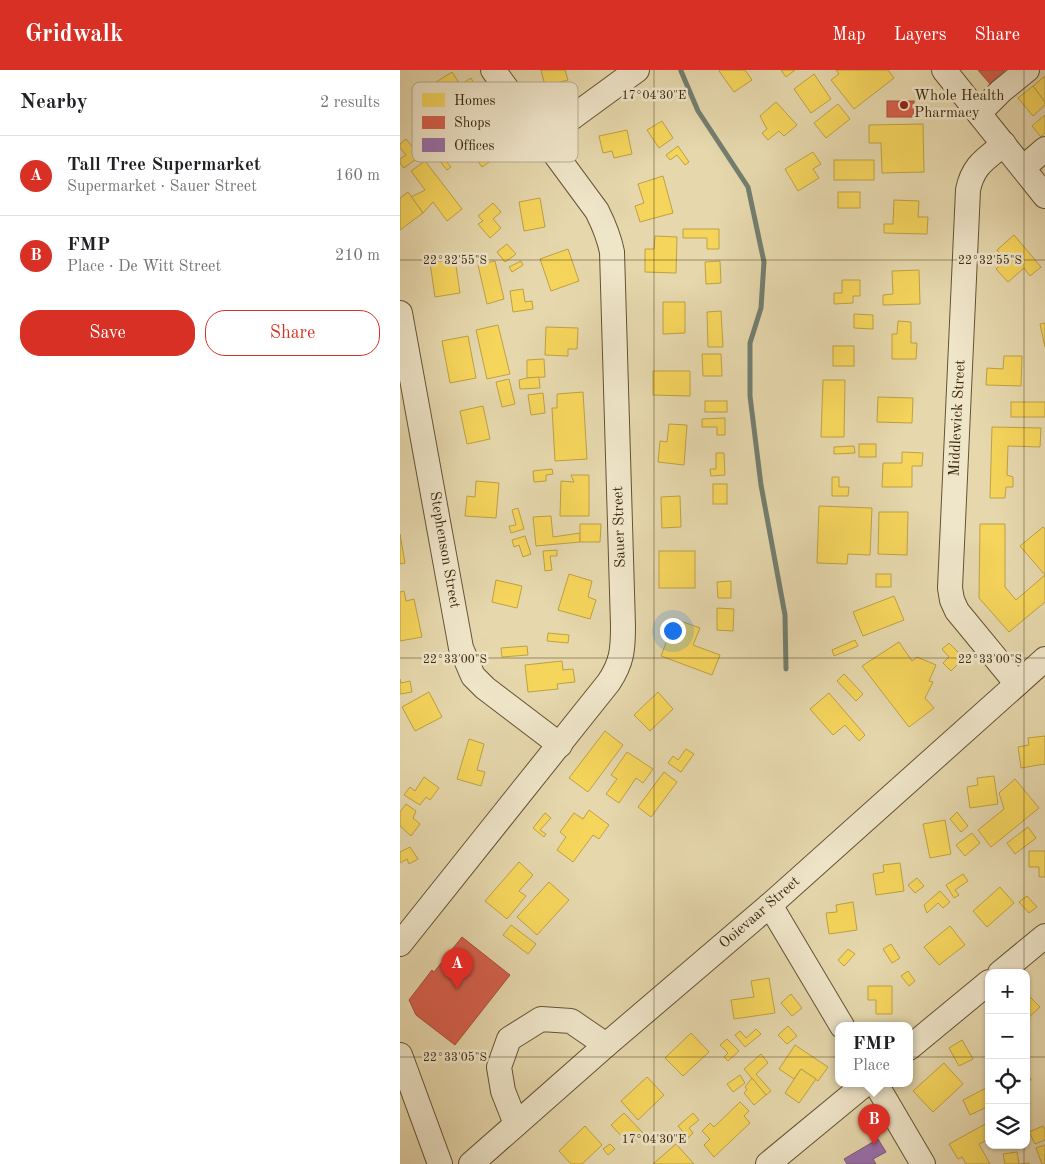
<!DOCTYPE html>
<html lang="en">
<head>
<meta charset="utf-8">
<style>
  :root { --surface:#fff; --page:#f2f2f2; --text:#202124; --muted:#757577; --line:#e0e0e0; --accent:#d93025 }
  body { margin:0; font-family:"Old Standard TT",serif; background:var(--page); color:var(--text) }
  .controls { position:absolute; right:15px; bottom:15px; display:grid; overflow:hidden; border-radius:10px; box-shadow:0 1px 4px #0004 }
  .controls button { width:45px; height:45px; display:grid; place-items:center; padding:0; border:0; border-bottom:1px solid var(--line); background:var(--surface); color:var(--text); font:25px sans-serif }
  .you { position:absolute; left:272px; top:560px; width:18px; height:18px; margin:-12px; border:4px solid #fff; border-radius:50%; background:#1a73e8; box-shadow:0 0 0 8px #1a73e833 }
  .badge { display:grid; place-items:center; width:32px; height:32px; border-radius:50%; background:var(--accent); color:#fff; font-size:16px; font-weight:700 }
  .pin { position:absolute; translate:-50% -41px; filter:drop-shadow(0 1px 2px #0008) }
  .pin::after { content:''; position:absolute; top:26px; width:18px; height:15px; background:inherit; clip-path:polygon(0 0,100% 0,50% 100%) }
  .popup { position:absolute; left:435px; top:952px; width:78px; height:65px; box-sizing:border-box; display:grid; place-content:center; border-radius:10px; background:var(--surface); filter:drop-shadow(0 1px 4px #0005); font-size:16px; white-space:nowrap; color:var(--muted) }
  .popup b { font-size:19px; color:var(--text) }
  .popup::after { content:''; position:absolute; left:50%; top:100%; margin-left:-10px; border:10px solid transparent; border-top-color:var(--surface) }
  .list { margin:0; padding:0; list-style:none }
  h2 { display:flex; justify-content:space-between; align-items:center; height:65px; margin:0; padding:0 20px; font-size:21px }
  h2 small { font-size:16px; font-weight:400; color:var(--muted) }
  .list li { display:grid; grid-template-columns:32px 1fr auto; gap:15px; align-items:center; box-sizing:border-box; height:80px; padding:0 20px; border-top:1px solid var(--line) }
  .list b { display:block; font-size:19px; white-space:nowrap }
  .list p { margin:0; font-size:16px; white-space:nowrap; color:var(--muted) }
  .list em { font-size:16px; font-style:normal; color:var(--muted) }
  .actions { display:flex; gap:10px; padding:15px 20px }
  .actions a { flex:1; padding:11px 0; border:1px solid var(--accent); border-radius:20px; text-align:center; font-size:18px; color:var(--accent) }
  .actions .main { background:var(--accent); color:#fff }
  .icon { flex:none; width:28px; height:28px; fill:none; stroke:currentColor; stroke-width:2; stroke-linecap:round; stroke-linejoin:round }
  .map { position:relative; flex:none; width:645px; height:1094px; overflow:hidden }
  header { display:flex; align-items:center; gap:30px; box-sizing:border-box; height:70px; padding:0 25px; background:var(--accent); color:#fff }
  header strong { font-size:24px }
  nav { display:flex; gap:28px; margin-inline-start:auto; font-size:18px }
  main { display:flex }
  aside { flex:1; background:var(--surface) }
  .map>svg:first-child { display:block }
  .homes { fill:#f6d55c; stroke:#bda144 }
  .shops { fill:#d6604d; stroke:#a74f3a }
  .offices { fill:#9970ab; stroke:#7c5a7b }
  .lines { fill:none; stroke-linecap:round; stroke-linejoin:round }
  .stream { stroke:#737e70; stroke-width:5 }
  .minor-casing { stroke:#645334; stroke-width:26 }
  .minor { stroke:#efe5c9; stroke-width:24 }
  .ticks { fill:none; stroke:#39270c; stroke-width:1; stroke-opacity:0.45 }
  .poi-dot { fill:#8f2418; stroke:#efe5c9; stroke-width:2 }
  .labels { text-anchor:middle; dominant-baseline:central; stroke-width:5; stroke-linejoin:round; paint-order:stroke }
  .poi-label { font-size:15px; fill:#39270c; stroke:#efe5c9; text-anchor:start }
  .street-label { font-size:15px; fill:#39270c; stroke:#efe5c9 }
  .key { fill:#efe5c9; stroke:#b8ac90; stroke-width:1 }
  .key-label { font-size:14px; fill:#39270c }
  .ticks-label { font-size:12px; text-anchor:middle; fill:#39270c; stroke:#efe5c9; stroke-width:5; stroke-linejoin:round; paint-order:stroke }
</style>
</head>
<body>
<header>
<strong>Gridwalk</strong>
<nav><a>Map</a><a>Layers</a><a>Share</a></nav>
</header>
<main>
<aside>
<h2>Nearby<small>2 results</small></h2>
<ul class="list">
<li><span class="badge">A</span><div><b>Tall Tree Supermarket</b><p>Supermarket · Sauer Street</p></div><em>160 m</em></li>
<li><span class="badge">B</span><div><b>FMP</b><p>Place · De Witt Street</p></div><em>210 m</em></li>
</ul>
<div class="actions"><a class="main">Save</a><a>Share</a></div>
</aside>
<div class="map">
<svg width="645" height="1094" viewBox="0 0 645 1094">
  <rect width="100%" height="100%" fill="#e6d7ac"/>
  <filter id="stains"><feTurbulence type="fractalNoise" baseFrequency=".004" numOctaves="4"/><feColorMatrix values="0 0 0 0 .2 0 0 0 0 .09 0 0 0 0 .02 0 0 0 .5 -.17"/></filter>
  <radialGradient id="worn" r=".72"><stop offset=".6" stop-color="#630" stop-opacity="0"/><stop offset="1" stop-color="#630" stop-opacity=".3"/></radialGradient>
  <g class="homes">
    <path d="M 141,0 L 165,0 L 168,10 L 145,16 Z"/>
    <path d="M 320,0 L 345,0 L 352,10 L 334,22 L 319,1 Z"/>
    <path d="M 381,0 L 395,0 L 386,7 Z"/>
    <path d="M 436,0 L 488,0 L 494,8 L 454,39 L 431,10 L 439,4 Z"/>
    <path d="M 52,2 L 82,48 L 32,82 L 17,61 L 29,54 L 36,65 L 57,52 L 41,26 L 28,34 L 20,22 Z"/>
    <path d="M 414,4 L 431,29 L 411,43 L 394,19 Z"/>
    <path d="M 645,6 L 645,32 L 633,16 Z"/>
    <path d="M 71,8 L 82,28 L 72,34 L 60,15 Z"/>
    <path d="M 633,16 L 645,32 L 645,35 L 633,46 L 618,28 Z"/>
    <path d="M 376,32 L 397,55 L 384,66 L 379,61 L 368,70 L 362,63 L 367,59 L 360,46 Z"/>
    <path d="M 438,34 L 450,49 L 426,68 L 414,53 Z"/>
    <path d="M 645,45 L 645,63 L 641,67 L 632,56 Z"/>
    <path d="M 262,51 L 273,68 L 259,78 L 247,60 Z"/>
    <path d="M 523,54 L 524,102 L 482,103 L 481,73 L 469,73 L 469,55 Z"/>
    <path d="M 98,60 L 111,77 L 82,97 L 70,80 Z"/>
    <path d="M 227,60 L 232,84 L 214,88 L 212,81 L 203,83 L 199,66 Z"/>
    <path d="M 6,69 L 20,86 L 4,98 L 0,93 L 0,89 L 6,85 L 0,78 L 0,74 Z"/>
    <path d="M 44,76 L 48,81 L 41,86 L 51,97 L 47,100 L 34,84 Z"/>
    <path d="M 278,76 L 289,92 L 285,95 L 277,85 L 270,90 L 266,85 Z"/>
    <path d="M 413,82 L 421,94 L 413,99 L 419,108 L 398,121 L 385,99 Z"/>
    <rect x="434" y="90" width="40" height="20"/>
    <path d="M 25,91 L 62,139 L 47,151 L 33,132 L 23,143 L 11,127 L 25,120 L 11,101 Z"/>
    <path d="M 263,106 L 273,143 L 240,152 L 235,136 L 244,133 L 238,114 Z"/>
    <path d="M 8,122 L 23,143 L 0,160 L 0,128 Z"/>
    <rect x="438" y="122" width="22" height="16"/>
    <path d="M 140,128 L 145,157 L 124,161 L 119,132 Z"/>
    <path d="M 494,130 L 519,131 L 518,147 L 528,147 L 527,164 L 484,163 L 484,154 L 493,154 Z"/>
    <path d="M 93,133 L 101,142 L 93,149 L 101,158 L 90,168 L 78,154 L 83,151 L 78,146 Z"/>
    <path d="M 283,159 L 319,159 L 319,179 L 307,179 L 307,168 L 283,168 Z"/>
    <path d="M 614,165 L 641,197 L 630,206 L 624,198 L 608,212 L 596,199 L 606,190 L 597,180 Z"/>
    <path d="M 255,166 L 277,167 L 276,203 L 245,202 L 245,179 L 254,179 Z"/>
    <path d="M 107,174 L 116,184 L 105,192 L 97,182 Z"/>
    <path d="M 168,179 L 179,211 L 151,221 L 140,189 Z"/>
    <path d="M 55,189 L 60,223 L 35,227 L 30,193 Z"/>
    <path d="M 95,191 L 104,229 L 87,234 L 78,195 Z"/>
    <path d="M 121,191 L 123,195 L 112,202 L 109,197 Z"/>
    <path d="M 320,191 L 321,213 L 306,214 L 305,192 Z"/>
    <path d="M 519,200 L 520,234 L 483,235 L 483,225 L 493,224 L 492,201 Z"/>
    <path d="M 442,210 L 460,210 L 460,226 L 453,226 L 453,233 L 434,234 L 434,223 L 442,223 Z"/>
    <path d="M 123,219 L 125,232 L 132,231 L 133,239 L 113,242 L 110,221 Z"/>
    <path d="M 263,232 L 285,232 L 285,263 L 263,264 Z"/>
    <path d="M 321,241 L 323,277 L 308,277 L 307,242 Z"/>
    <path d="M 454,244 L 473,245 L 473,259 L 454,258 Z"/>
    <path d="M 498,251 L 511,252 L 511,273 L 517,273 L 516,289 L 492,289 L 492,264 L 497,264 Z"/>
    <path d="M 645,253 L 645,277 L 640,254 Z"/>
    <path d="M 98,255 L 110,304 L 87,309 L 76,260 Z"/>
    <path d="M 146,257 L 178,258 L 177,279 L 168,279 L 168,286 L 145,285 Z"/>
    <path d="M 68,266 L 76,308 L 50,313 L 42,271 Z"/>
    <rect x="433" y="276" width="21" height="20"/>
    <path d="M 302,284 L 321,284 L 322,306 L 303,306 Z"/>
    <path d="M 604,286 L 622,286 L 621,316 L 586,315 L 587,298 L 603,299 Z"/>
    <path d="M 144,289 L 145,307 L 127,308 L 127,290 Z"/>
    <path d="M 253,301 L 290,301 L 290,326 L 253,325 Z"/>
    <path d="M 139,307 L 140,318 L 120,319 L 119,310 L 127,308 Z"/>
    <path d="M 109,309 L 115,334 L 102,337 L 96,312 Z"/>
    <path d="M 423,310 L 445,310 L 444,367 L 421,367 Z"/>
    <path d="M 183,322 L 187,389 L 155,391 L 152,338 L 157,338 L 157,324 Z"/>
    <path d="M 143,323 L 145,343 L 131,345 L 128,325 Z"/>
    <path d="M 478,327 L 513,328 L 512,353 L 477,352 Z"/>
    <rect x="305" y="331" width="22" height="11"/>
    <rect x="611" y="332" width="34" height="15"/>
    <path d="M 83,336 L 90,369 L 67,374 L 60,341 Z"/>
    <path d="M 325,348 L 325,365 L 317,365 L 317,357 L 302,357 L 302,349 Z"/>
    <path d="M 269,354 L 287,355 L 284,395 L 258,392 L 260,371 L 267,372 Z"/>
    <path d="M 592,357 L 641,358 L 640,377 L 608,376 L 607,405 L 613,407 L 613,417 L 606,417 L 605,428 L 590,428 Z"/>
    <rect x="459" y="374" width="17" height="13"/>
    <path d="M 454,376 L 455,383 L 434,384 L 434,377 Z"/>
    <path d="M 502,382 L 523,383 L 522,396 L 512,396 L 512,417 L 482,417 L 483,393 L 502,393 Z"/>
    <path d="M 316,383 L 324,383 L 325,405 L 311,406 L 310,399 L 316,399 Z"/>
    <path d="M 152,399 L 153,404 L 146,405 L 146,411 L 134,412 L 133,401 Z"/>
    <path d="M 171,405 L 189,405 L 189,446 L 160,446 L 161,411 L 174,412 Z"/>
    <path d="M 432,407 L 439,407 L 439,417 L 449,417 L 448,426 L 432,426 Z"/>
    <path d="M 76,411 L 99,413 L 96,448 L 65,446 L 67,426 L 75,427 Z"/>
    <rect x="313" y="414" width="14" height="20"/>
    <path d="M 280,426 L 281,457 L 262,458 L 261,427 Z"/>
    <path d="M 419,436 L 472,438 L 470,485 L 448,484 L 447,494 L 417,493 Z"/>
    <path d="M 118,438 L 124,459 L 111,463 L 109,456 L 116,455 L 112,440 Z"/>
    <path d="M 479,442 L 508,442 L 507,485 L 478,484 Z"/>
    <path d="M 151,446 L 153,467 L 180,463 L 180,472 L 136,476 L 133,447 Z"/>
    <path d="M 180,454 L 201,454 L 200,472 L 180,472 Z"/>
    <path d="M 580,454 L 605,454 L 605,517 L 616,530 L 645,505 L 645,532 L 609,562 L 579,528 Z"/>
    <path d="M 643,457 L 645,459 L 645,505 L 620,476 Z"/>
    <path d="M 0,464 L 5,493 L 0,494 Z"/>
    <path d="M 125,466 L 131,484 L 123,487 L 119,475 L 114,477 L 112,470 Z"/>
    <path d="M 157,480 L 157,486 L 150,486 L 152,500 L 145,501 L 143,481 Z"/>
    <rect x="259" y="481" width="36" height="37"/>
    <path d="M 169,504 L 192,511 L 188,527 L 196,530 L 190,549 L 158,540 Z"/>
    <rect x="476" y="504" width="15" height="13"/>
    <path d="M 96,510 L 122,516 L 117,538 L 92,532 Z"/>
    <path d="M 331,511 L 331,528 L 318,528 L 317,512 Z"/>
    <path d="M 4,521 L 6,531 L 14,529 L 22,567 L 0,571 L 0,522 Z"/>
    <path d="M 494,526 L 504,550 L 463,566 L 453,542 Z"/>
    <path d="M 317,538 L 334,539 L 333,561 L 317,560 Z"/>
    <path d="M 275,549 L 300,558 L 293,575 L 320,585 L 312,605 L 261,586 Z"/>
    <path d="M 148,563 L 169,565 L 168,573 L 147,571 Z"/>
    <path d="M 455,570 L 458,576 L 434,586 L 432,580 Z"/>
    <path d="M 499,572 L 512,591 L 517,587 L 536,595 L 529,611 L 533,612 L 525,628 L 534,638 L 509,657 L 462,596 Z"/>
    <path d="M 549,573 L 564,588 L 551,601 L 543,593 L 549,587 L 542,579 Z"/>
    <path d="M 127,576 L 128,585 L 102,587 L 101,578 Z"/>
    <path d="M 162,591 L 163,600 L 173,599 L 175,612 L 157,614 L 158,619 L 128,622 L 125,595 Z"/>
    <path d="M 444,604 L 463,624 L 456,631 L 437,611 Z"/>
    <path d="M 0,609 L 1,613 L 10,611 L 12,622 L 0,624 Z"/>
    <path d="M 29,622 L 42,647 L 15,661 L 2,637 Z"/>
    <path d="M 258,622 L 273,639 L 250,661 L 234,645 Z"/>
    <path d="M 429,623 L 465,665 L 459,671 L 445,655 L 433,665 L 410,639 Z"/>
    <path d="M 205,661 L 223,675 L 188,722 L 169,708 Z"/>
    <path d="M 645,666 L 645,694 L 621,698 L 618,677 L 629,675 L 628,668 Z"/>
    <path d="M 69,669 L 84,674 L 77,700 L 85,702 L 81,716 L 57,709 Z"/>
    <path d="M 286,679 L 294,684 L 281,702 L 268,693 L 273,686 L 278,690 Z"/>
    <path d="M 227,682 L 253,699 L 243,713 L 236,708 L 219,733 L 206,724 L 217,709 L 211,705 Z"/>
    <path d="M 264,702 L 277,712 L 251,747 L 238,737 Z"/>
    <path d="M 594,706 L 598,734 L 570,738 L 567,717 L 578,715 L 577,708 Z"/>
    <path d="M 24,707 L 39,718 L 30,730 L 26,727 L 20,735 L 4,725 L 10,717 L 15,721 Z"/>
    <path d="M 615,709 L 639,738 L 591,777 L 578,760 L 604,739 L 599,723 Z"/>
    <path d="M 6,734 L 16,741 L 13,748 L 20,754 L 11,766 L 0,756 L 0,742 Z"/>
    <path d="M 189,740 L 209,755 L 199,769 L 193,765 L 173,792 L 157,780 L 166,767 L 160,762 L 174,743 L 183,749 Z"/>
    <path d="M 557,742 L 568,756 L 561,762 L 550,749 Z"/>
    <path d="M 145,743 L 151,748 L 140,760 L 146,764 L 144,767 L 133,758 Z"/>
    <path d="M 545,750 L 551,784 L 530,788 L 523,754 Z"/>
    <path d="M 628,757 L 636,768 L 615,784 L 607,773 Z"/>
    <path d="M 572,763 L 580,773 L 565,786 L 556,775 Z"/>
    <path d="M 10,777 L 18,789 L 9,794 L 7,789 L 0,793 L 0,782 Z"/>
    <path d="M 629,781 L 645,781 L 645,807 L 639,807 L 639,797 L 629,797 Z"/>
    <path d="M 119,792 L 133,805 L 119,821 L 126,826 L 107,849 L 85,831 Z"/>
    <path d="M 500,793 L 504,821 L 476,825 L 473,804 L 484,802 L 483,795 Z"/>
    <path d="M 563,804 L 568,811 L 555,820 L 559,825 L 554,828 L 546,815 Z"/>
    <path d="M 517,808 L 524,816 L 515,823 L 508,815 Z"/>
    <path d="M 149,812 L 169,830 L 137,865 L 117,847 Z"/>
    <path d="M 600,817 L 614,833 L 587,857 L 573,841 Z"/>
    <path d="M 540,821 L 550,832 L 543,838 L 538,833 L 527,843 L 524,835 Z"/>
    <path d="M 627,826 L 637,837 L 629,843 L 619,832 Z"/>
    <path d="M 453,832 L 457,860 L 429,864 L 426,843 L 437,842 L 436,835 Z"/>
    <path d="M 111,855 L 136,874 L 128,884 L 103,865 Z"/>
    <path d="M 550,856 L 565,875 L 539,895 L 524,877 Z"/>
    <path d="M 491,874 L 500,888 L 492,893 L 483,879 Z"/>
    <path d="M 448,879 L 455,884 L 444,896 L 438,890 Z"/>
    <path d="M 508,901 L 515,911 L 509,916 L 501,906 Z"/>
    <path d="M 369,908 L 375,943 L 334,949 L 331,930 L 354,927 L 351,911 Z"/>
    <path d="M 468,916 L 492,916 L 492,944 L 476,944 L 476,930 L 468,930 Z"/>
    <path d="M 626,923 L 640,937 L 626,950 Z"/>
    <path d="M 391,924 L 402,938 L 392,946 L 381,933 Z"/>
    <path d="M 388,956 L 397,966 L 387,974 L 378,965 Z"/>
    <path d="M 356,959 L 361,964 L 345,977 L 335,965 L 340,961 L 346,968 Z"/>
    <path d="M 291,963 L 309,982 L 283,1006 L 265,988 Z"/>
    <path d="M 327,969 L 339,981 L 328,991 L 324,987 L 328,983 L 320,975 Z"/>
    <path d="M 562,970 L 573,989 L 559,996 L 549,978 Z"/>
    <path d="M 395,975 L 428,997 L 418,1011 L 401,999 L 394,1009 L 379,999 Z"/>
    <path d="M 361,984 L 368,993 L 356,1004 L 371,1021 L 366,1025 L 344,999 Z"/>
    <path d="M 544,993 L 563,1014 L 533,1042 L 513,1021 Z"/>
    <path d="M 401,999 L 416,1009 L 399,1033 L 385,1023 Z"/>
    <path d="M 626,999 L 631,1010 L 626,1012 Z"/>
    <path d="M 340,1005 L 345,1013 L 333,1022 L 327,1014 Z"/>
    <path d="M 247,1007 L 264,1025 L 238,1050 L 221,1031 Z"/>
    <path d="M 352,1008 L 366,1025 L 354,1035 L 344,1023 L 347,1020 L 345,1017 Z"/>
    <path d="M 586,1018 L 589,1023 L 589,1036 L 570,1045 L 563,1030 Z"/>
    <path d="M 340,1032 L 349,1041 L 344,1046 L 350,1053 L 314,1087 L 304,1075 L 310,1069 L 302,1061 L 310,1053 L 314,1057 Z"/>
    <path d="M 224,1043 L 243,1063 L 230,1075 L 211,1055 Z"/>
    <path d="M 293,1043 L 299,1050 L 289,1058 L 293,1063 L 288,1068 L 278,1056 Z"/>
    <path d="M 589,1052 L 589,1069 L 579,1074 L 590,1094 L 566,1094 L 562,1087 L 558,1089 L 549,1074 Z"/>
    <path d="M 185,1056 L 202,1075 L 182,1094 L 171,1094 L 159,1081 Z"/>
    <path d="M 643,1056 L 645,1059 L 645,1070 L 635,1074 L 629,1062 Z"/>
    <path d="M 210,1074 L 215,1079 L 208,1085 L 203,1079 Z"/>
    <path d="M 276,1074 L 294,1094 L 253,1094 Z"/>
    <path d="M 645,1075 L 645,1094 L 642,1094 L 636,1078 Z"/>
    <path d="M 617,1082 L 619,1094 L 629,1093 L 630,1094 L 605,1094 L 603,1084 Z"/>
  </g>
  <g class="shops">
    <path d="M 578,0 L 605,0 L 590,14 Z"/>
    <rect x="487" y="31" width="27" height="16"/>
    <path d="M 62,867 L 110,905 L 55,975 L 16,945 L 9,930 L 32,900 L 34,902 Z"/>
  </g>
  <path class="offices" d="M 478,1069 L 486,1082 L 473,1089 L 476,1094 L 447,1094 L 444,1089 Z"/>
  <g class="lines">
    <path class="stream" d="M 281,1 L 298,41 L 348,117 L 364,192 L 361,238 L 350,273 L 350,326 L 361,415 L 385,545 L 386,599"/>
    <defs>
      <g id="minor">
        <path d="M 544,0 L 645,126"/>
        <path d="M 579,43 L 601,21 L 627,0"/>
        <path d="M 144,68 L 237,0"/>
        <path d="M 604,74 C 586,89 573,95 568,120 L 550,518 L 552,530 L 557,541 L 617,614"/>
        <path d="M 623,98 L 645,79"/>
        <path d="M 0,243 L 61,578 L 73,606 L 85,618 L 160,675"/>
        <path d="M 370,835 L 442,956"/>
        <path d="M 0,874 L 209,612 C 222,592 223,580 223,556 L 212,182 C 209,167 204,155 197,141 L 93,0"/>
        <path d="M 600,903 L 645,866"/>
        <path d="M 509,978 L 589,912"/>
        <path d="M 0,985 L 40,1094"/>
        <path d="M 476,1014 L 523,1094"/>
        <path d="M 116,1054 L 103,1021 L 99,997 L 109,969 L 141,949 L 171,951 L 206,975"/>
        <path d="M 71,1094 L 206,975 L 370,835 L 645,589"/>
        <path d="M 368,1094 L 465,1014"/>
      </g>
    </defs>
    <use href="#minor" class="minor-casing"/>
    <use href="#minor" class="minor"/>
  </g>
  <path class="ticks" d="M 254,0 L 254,1094M 624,0 L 624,903M 0,190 L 645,190M 0,588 L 645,588M 0,987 L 589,987M 626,987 L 645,987M 624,1075 L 624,1094"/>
  <circle class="poi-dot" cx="504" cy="35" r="5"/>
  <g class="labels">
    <g class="poi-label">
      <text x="514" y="26">Whole Health<tspan x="514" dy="17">Pharmacy</tspan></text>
    </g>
    <g class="street-label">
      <text transform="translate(558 348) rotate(-87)">Middlewick Street</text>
      <text transform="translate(220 457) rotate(-92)">Sauer Street</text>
      <text transform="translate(44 480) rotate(80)">Stephenson Street</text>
      <text transform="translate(360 843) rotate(-41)">Ooievaar Street</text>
    </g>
  </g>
  <rect x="12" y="12" width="166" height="80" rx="8" class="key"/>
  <rect x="22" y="23" width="23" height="14" fill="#f6d55c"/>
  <rect x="22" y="46" width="23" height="13" fill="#d6604d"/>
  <rect x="22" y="68" width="23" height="14" fill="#9970ab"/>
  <g class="key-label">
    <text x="54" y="35">Homes</text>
    <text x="54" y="57">Shops</text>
    <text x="54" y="80">Offices</text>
  </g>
  <g class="ticks-label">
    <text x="254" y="29">17°04'30"E</text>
    <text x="55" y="194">22°32'55"S</text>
    <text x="590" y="194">22°32'55"S</text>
    <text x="55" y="593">22°33'00"S</text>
    <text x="590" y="593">22°33'00"S</text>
    <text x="55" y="991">22°33'05"S</text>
    <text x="254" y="1073">17°04'30"E</text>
  </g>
  <rect width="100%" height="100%" filter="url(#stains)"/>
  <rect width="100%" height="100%" fill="url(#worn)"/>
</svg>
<div class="controls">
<button>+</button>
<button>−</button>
<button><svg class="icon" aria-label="locate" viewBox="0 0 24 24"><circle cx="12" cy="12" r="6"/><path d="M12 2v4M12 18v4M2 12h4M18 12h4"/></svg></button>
<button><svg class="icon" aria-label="layers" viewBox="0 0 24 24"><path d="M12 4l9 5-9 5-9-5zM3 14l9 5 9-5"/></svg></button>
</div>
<div class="you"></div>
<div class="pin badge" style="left:57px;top:919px">A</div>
<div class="pin badge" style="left:474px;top:1075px">B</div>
<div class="popup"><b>FMP</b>Place</div>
</div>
</main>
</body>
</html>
